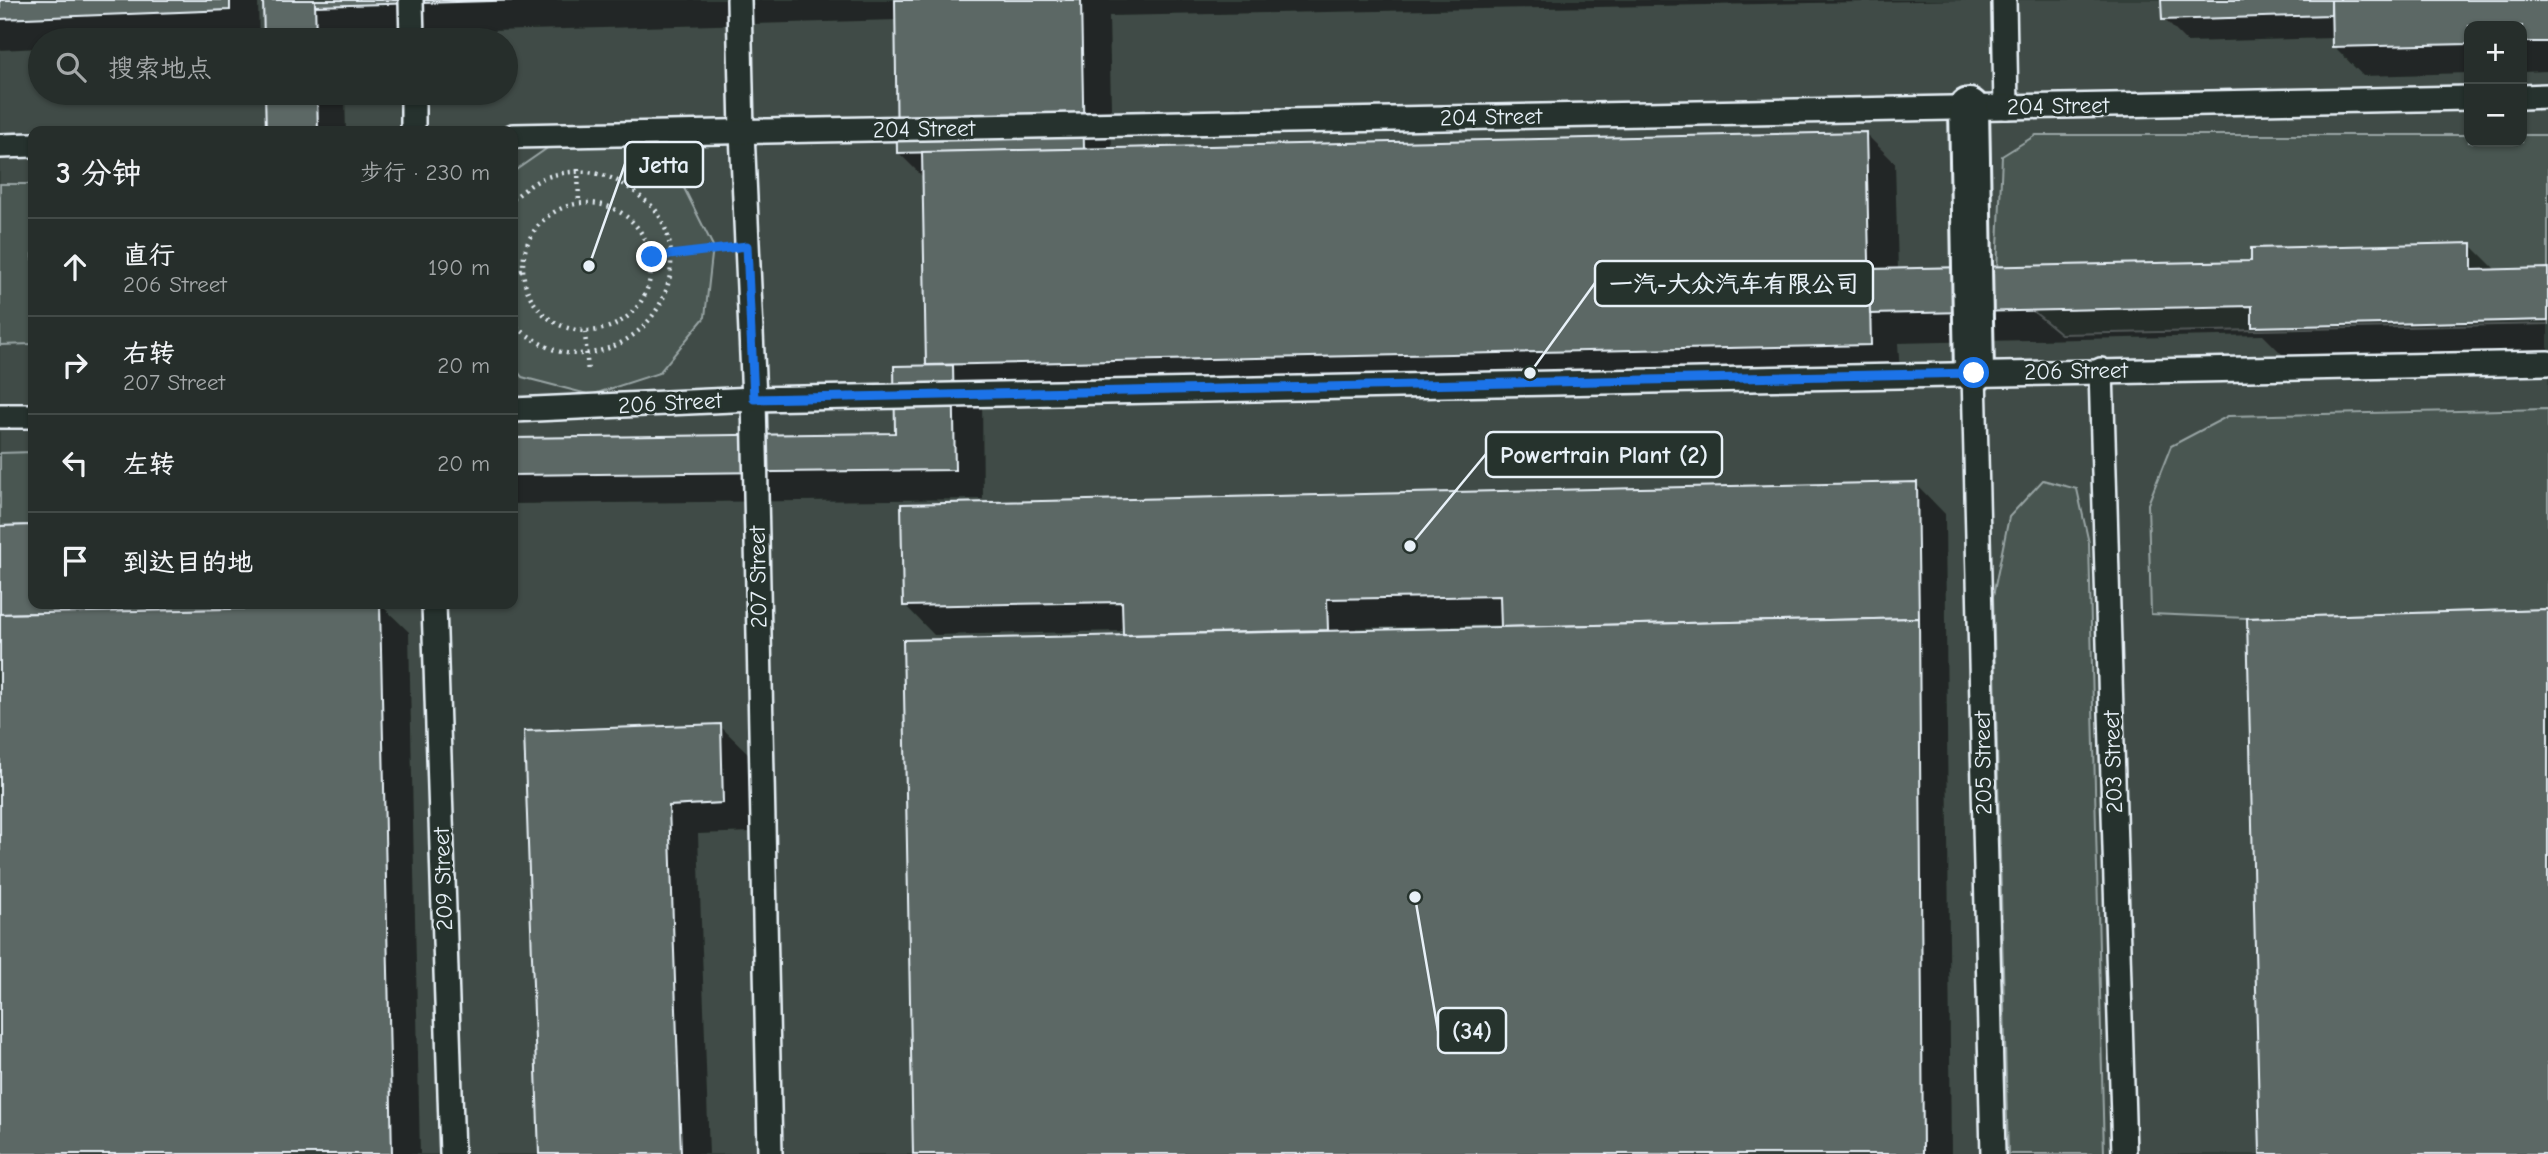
<!DOCTYPE html>
<html lang="zh">
<head>
<meta charset="utf-8">
<style>
  :root { --surface:#262e2b; --page:#2e3633; --text:#f1f3f6; --muted:#a4a8a9; --line:#424a47 }
  body { margin:0; font-family:"Comic Neue","LXGW WenKai TC",sans-serif; background:var(--page); color:var(--text) }
  .controls { position:absolute; right:21px; top:21px; display:grid; overflow:hidden; border-radius:14px; box-shadow:0 2px 5px #0004 }
  .controls button { width:63px; height:63px; display:grid; place-items:center; padding:0; border:0; border-bottom:2px solid var(--line); background:var(--surface); color:var(--text); font:35px sans-serif }
  .stop { position:absolute; width:21px; height:21px; margin:-16px; border:5px solid #1a73e8; border-radius:50%; background:#fff }
  .stop.end { background:#1a73e8; border-color:#fff; box-shadow:0 2px 7px #0008 }
  .list { margin:0; padding:0; list-style:none }
  h2 { display:flex; justify-content:space-between; align-items:center; height:91px; margin:0; padding:0 28px; font-size:30px }
  h2 small { font-size:23px; font-weight:400; color:var(--muted) }
  .list li { display:grid; grid-template-columns:46px 1fr auto; gap:21px; align-items:center; box-sizing:border-box; height:98px; padding:0 28px; border-top:2px solid var(--line) }
  .list b { display:block; font-size:26px; white-space:nowrap }
  .list p { margin:0; font-size:23px; white-space:nowrap; color:var(--muted) }
  .list em { font-size:23px; font-style:normal; color:var(--muted) }
  .icon { flex:none; width:38px; height:38px; fill:none; stroke:currentColor; stroke-width:2; stroke-linecap:round; stroke-linejoin:round }
  .map { position:relative; flex:none; width:2548px; height:1154px; overflow:hidden }
  .search { position:absolute; background:var(--surface); box-shadow:0 2px 5px #0004; left:28px; top:28px; width:490px; height:77px; display:flex; align-items:center; gap:18px; box-sizing:border-box; padding:0 24px; border-radius:38px; color:var(--muted); font-size:26px }
  .panel { position:absolute; background:var(--surface); box-shadow:0 2px 5px #0004; left:28px; top:126px; width:490px; height:483px; border-radius:14px }
  .map>svg:first-child { display:block }
  .built { fill:#3f4b46; fill-rule:evenodd }
  .green { fill:#495651; stroke:#98a4a4; stroke-width:2 }
  .shadow { fill:#0007; fill-rule:evenodd }
  .building { fill:#5c6865; stroke:#e8f1f8; stroke-width:2 }
  .lines { fill:none; stroke-linecap:round; stroke-linejoin:round }
  .lane-casing { stroke:#e8f1f8; stroke-width:28 }
  .street-casing { stroke:#e8f1f8; stroke-width:44 }
  .path { stroke:#e8f1f8; stroke-width:4.5; stroke-dasharray:2 5; stroke-linecap:butt }
  .lane { stroke:#26332d; stroke-width:23 }
  .street { stroke:#26332d; stroke-width:38 }
  .route { stroke:#1a73e8; stroke-width:9 }
  .labels { text-anchor:middle; dominant-baseline:central; stroke-width:6; stroke-linejoin:round; paint-order:stroke }
  .street-label { font-size:23px; fill:#e8f1f8; stroke:#26332d }
  .leader { fill:none; stroke:#e8f1f8; stroke-width:2.5 }
  .callout-dot { fill:#e8f1f8; stroke:#26332d; stroke-width:2.5 }
  .callout { fill:#26332d; stroke:#e8f1f8; stroke-width:2.5 }
  .callout-label { font-size:24px; text-anchor:middle; font-weight:bold; fill:#e8f1f8 }
</style>
</head>
<body>
<div class="map">
<svg width="2548" height="1154" viewBox="0 0 2548 1154">
  <rect width="100%" height="100%" fill="#323e39"/>
  <filter id="ink" filterUnits="userSpaceOnUse"><feTurbulence type="fractalNoise" baseFrequency=".0143" numOctaves="2"/><feDisplacementMap in="SourceGraphic" scale="14" xChannelSelector="R" yChannelSelector="G"/><feConvolveMatrix kernelMatrix="1 2 1 2 8 2 1 2 1" color-interpolation-filters="sRGB"/></filter>
  <g filter="url(#ink)">
    <path class="built" d="M 0,0 L 2548,0 L 2548,1154 L 0,1154 ZM 2469,26 L 2522,26 L 2522,142 L 2469,142 ZM 40,40 L 506,40 L 506,93 L 40,93 ZM 33,131 L 513,131 L 513,604 L 33,604 Z"/>
    <g class="green">
      <path d="M 2036,135 L 2469,135 L 2469,142 L 2522,142 L 2522,135 L 2548,135 L 2548,324 L 2061,334 L 2028,307 L 1997,271 L 2002,156 Z"/>
      <path d="M 620,145 L 681,182 L 713,246 L 705,317 L 659,373 L 591,395 L 522,377 L 513,366 L 513,172 L 549,147 Z"/>
      <path d="M 0,184 L 33,184 L 33,344 L 0,345 Z"/>
      <path d="M 2548,409 L 2548,609 L 2247,618 L 2151,614 L 2148,504 L 2171,446 L 2228,416 Z"/>
      <path d="M 33,452 L 33,525 L 0,526 L 0,453 Z"/>
      <path d="M 2043,480 L 2077,489 L 2089,543 L 2104,1154 L 2008,1154 L 1993,596 L 2009,517 Z"/>
    </g>
    <g class="shadow">
      <path d="M 0,0 L 258,0 L 259,39 L 40,40 L 40,48 L 0,50 Z"/>
      <path d="M 265,0 L 1971,0 L 1109,16 L 1112,150 L 1866,134 L 1895,163 L 1898,270 L 2253,263 L 2471,245 L 2497,271 L 2548,270 L 2548,350 L 2283,355 L 2263,335 L 1898,343 L 1900,374 L 982,394 L 983,499 L 513,504 L 513,439 L 896,435 L 928,367 L 924,178 L 898,152 L 897,20 L 344,35 L 344,40 L 265,40 Z"/>
      <path d="M 2163,0 L 2548,0 L 2548,71 L 2522,72 L 2522,26 L 2469,26 L 2469,73 L 2363,76 L 2334,46 L 2333,38 L 2187,42 L 2164,19 Z"/>
      <path d="M 266,93 L 345,93 L 346,131 L 267,131 Z"/>
      <path d="M 1916,484 L 1945,514 L 1951,1154 L 915,1154 L 1125,637 L 1124,631 L 934,635 L 905,605 ZM 1503,625 L 1503,629 L 1356,632 L 1356,628 Z"/>
      <path d="M 33,527 L 33,604 L 380,604 L 409,632 L 420,1154 L 0,1154 L 0,528 Z"/>
      <path d="M 720,726 L 750,755 L 752,832 L 698,834 L 709,1154 L 541,1154 L 526,733 Z"/>
    </g>
    <g class="building">
      <path d="M 0,0 L 230,0 L 230,10 L 0,19 Z"/>
      <path d="M 263,0 L 315,0 L 316,40 L 264,40 Z"/>
      <path d="M 315,0 L 528,0 L 315,6 Z"/>
      <path d="M 895,0 L 1081,0 L 1084,149 L 897,153 Z"/>
      <path d="M 2161,0 L 2331,0 L 2331,15 L 2162,20 Z"/>
      <path d="M 2331,0 L 2548,0 L 2548,42 L 2522,42 L 2522,26 L 2469,26 L 2469,44 L 2332,47 Z"/>
      <path d="M 265,93 L 317,93 L 318,131 L 266,131 Z"/>
      <path d="M 1866,132 L 1871,345 L 926,365 L 922,152 Z"/>
      <path d="M 2472,243 L 2472,270 L 2548,268 L 2548,320 L 2252,327 L 2252,306 L 1870,314 L 1869,269 L 2251,261 L 2251,248 Z"/>
      <path d="M 953,365 L 955,470 L 513,475 L 513,438 L 895,433 L 894,366 Z"/>
      <path d="M 1917,482 L 1919,618 L 1501,627 L 1500,596 L 1327,599 L 1328,630 L 1123,635 L 1122,602 L 903,606 L 901,504 Z"/>
      <path d="M 33,525 L 33,604 L 273,604 L 273,608 L 0,614 L 0,526 Z"/>
      <path d="M 275,604 L 380,604 L 392,1154 L 0,1154 L 0,614 L 276,608 Z"/>
      <path d="M 2548,609 L 2548,1154 L 2260,1154 L 2247,618 Z"/>
      <path d="M 1919,618 L 1923,1154 L 913,1154 L 903,640 Z"/>
      <path d="M 721,724 L 723,803 L 669,806 L 681,1154 L 539,1154 L 524,731 Z"/>
    </g>
    <g class="lines">
      <defs>
        <g id="lane">
          <path d="M 411,0 L 412,40"/>
          <path d="M 739,0 L 742,132 L 754,399 L 770,1154"/>
          <path d="M 2004,0 L 2006,107"/>
          <path d="M 413,93 L 413,131"/>
          <path d="M 2522,97 L 2548,96"/>
          <path d="M 513,136 L 2469,98"/>
          <path d="M 0,146 L 33,145"/>
          <path d="M 2101,370 L 2124,1154"/>
          <path d="M 1974,373 L 1993,1154"/>
          <path d="M 513,410 L 754,399 L 2548,363"/>
          <path d="M 0,416 L 33,416"/>
          <path d="M 434,604 L 452,1154"/>
        </g>
        <path id="street" d="M 1969,108 L 1974,373"/>
      </defs>
      <use href="#lane" class="lane-casing"/>
      <use href="#street" class="street-casing"/>
      <g class="path">
        <path d="M 578,169 L 579,203"/>
        <path d="M 513,199 C 522,192 533,182 544,178 C 581,165 613,172 642,198 C 647,202 654,207 657,212 C 689,263 664,328 609,348 C 569,362 545,350 513,324"/>
        <circle cx="587" cy="267" r="64"/>
        <path d="M 651,257 L 713,250"/>
        <path d="M 513,271 L 522,270"/>
        <path d="M 585,332 L 588,373"/>
      </g>
      <use href="#lane" class="lane"/>
      <use href="#street" class="street"/>
    </g>
  </g>
  <g class="lines" filter="url(#ink)">
    <path class="route" d="M 652,257 L 747,246 L 754,399 L 1974,373"/>
  </g>
  <g class="labels">
    <g class="street-label">
      <text transform="translate(2058 106) rotate(-1)">204 Street</text>
      <text transform="translate(1491 117) rotate(-1)">204 Street</text>
      <text transform="translate(924 129) rotate(-1)">204 Street</text>
      <text transform="translate(2076 371) rotate(-1)">206 Street</text>
      <text transform="translate(670 403) rotate(-3)">206 Street</text>
      <text transform="translate(758 577) rotate(-91)">207 Street</text>
      <text transform="translate(2113 762) rotate(-92)">203 Street</text>
      <text transform="translate(1983 763) rotate(-91)">205 Street</text>
      <text transform="translate(443 879) rotate(-92)">209 Street</text>
    </g>
  </g>
  <path class="leader" d="M589 266L625 164M1530 373L1595 283M1410 546L1486 454M1415 897L1438 1031"/>
  <g class="callout-dot">
    <circle cx="589" cy="266" r="7"/>
    <circle cx="1530" cy="373" r="7"/>
    <circle cx="1410" cy="546" r="7"/>
    <circle cx="1415" cy="897" r="7"/>
  </g>
  <g class="callout">
    <rect x="625" y="142" width="78" height="45" rx="7"/>
    <rect x="1595" y="261" width="278" height="45" rx="7"/>
    <rect x="1486" y="432" width="236" height="45" rx="7"/>
    <rect x="1438" y="1008" width="68" height="45" rx="7"/>
  </g>
  <g class="callout-label">
    <text x="664" y="173">Jetta</text>
    <text x="1734" y="292">一汽-大众汽车有限公司</text>
    <text x="1604" y="463">Powertrain Plant (2)</text>
    <text x="1472" y="1039">(34)</text>
  </g>
</svg>
<div class="controls">
<button>+</button>
<button>−</button>
</div>
<div class="stop" style="left:1974px;top:373px"></div>
<div class="stop end" style="left:652px;top:257px"></div>
<div class="search"><svg class="icon" aria-label="search" viewBox="0 0 24 24"><circle cx="10" cy="10" r="6"/><path d="M15 15l6 6"/></svg>搜索地点</div>
<section class="panel">
<h2>3 分钟<small>步行 · 230 m</small></h2>
<ul class="list">
<li><svg class="icon" aria-label="ahead" viewBox="0 0 24 24"><path d="M12 20V5M6 11l6-6 6 6"/></svg><div><b>直行</b><p>206 Street</p></div><em>190 m</em></li>
<li><svg class="icon" aria-label="right" viewBox="0 0 24 24"><path d="M7 20v-9h11M14 6l5 5-5 5"/></svg><div><b>右转</b><p>207 Street</p></div><em>20 m</em></li>
<li><svg class="icon" aria-label="left" viewBox="0 0 24 24"><path d="M17 20v-9H6M10 6l-5 5 5 5"/></svg><div><b>左转</b></div><em>20 m</em></li>
<li><svg class="icon" aria-label="arrive" viewBox="0 0 24 24"><path d="M6 21V4h12l-3 4 3 4H6"/></svg><div><b>到达目的地</b></div></li>
</ul>
</section>
</div>
</body>
</html>
